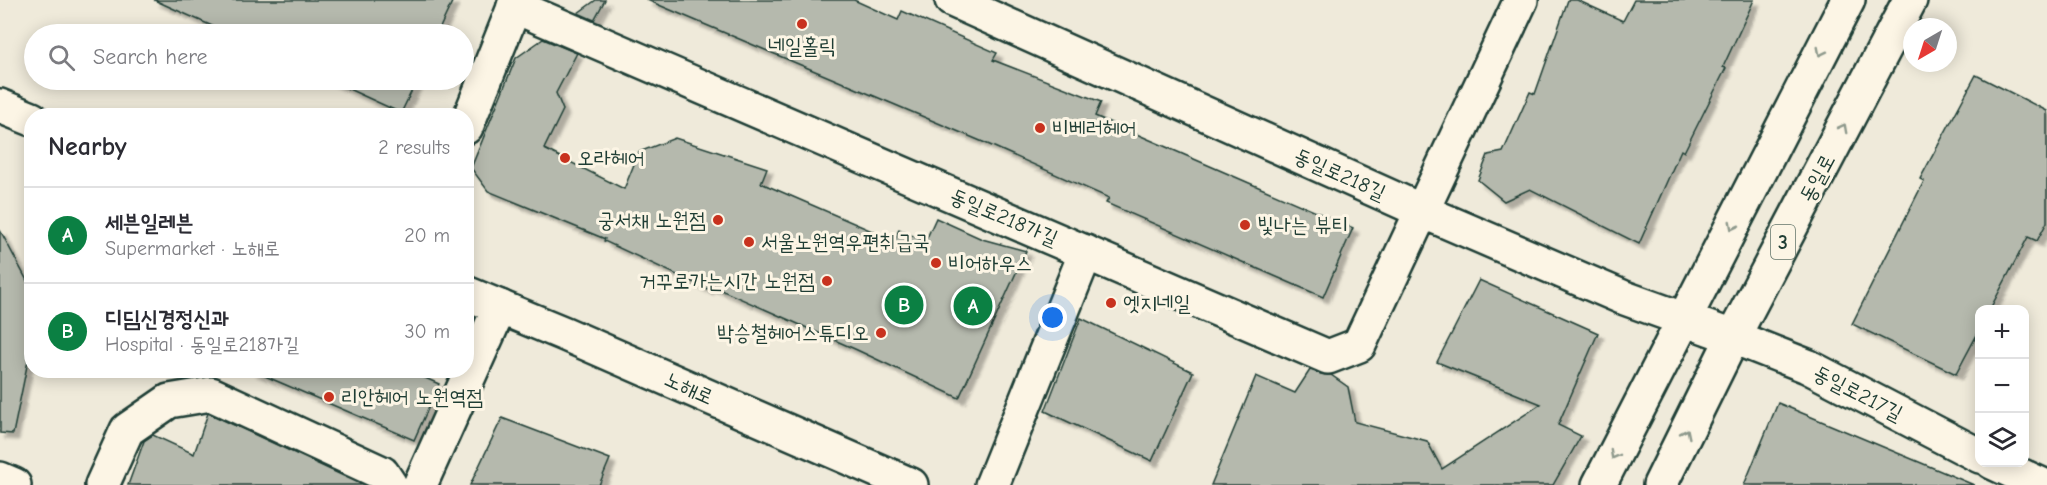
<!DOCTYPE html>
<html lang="en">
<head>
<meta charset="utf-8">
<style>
  :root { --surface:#fff; --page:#f7f7f7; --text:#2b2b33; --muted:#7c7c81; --line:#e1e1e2; --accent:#0b8043 }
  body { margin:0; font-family:"Comic Neue","Poor Story",sans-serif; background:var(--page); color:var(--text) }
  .controls { position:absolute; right:18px; bottom:18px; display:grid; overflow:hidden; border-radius:12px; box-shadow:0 3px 15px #0003 }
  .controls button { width:54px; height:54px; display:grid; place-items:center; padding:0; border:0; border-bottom:2px solid var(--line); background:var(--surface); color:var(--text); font:30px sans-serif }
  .compass { position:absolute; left:1903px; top:18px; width:54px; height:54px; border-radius:50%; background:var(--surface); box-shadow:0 3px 15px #0003; rotate:219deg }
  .you { position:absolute; left:1053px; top:318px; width:21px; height:21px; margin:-15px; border:4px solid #fff; border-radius:50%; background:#1a73e8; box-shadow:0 0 0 9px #1a73e833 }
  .badge { display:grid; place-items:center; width:39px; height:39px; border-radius:50%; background:var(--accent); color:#fff; font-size:20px; font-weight:700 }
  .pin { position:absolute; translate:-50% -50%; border:3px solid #fff; box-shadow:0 2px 6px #0006 }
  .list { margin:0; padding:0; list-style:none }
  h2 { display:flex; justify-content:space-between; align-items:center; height:78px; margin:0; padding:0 24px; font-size:26px }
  h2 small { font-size:20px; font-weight:400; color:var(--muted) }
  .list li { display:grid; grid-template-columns:39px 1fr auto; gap:18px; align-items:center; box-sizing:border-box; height:96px; padding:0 24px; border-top:2px solid var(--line) }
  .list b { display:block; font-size:22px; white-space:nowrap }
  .list p { margin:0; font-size:20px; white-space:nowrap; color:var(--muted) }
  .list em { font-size:20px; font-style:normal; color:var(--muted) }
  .icon { flex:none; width:33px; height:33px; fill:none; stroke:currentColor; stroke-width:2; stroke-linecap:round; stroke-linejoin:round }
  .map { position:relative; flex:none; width:2047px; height:485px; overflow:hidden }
  .search { position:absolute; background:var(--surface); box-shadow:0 3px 15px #0003; left:24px; top:24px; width:450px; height:66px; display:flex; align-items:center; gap:15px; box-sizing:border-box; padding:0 21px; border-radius:33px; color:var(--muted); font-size:22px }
  .panel { position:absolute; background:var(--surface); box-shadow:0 3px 15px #0003; left:24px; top:108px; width:450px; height:270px; border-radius:24px }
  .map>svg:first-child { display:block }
  .building { fill:#b5b9ad; stroke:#1f3d34; stroke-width:1.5; filter:url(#shadow) }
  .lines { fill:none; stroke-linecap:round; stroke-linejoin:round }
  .street-casing { stroke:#1f3d34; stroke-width:38 }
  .secondary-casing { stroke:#1f3d34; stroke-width:38 }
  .primary-casing { stroke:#1f3d34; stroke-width:38 }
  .street { stroke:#fcf5e5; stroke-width:33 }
  .secondary { stroke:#fcf5e5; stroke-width:33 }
  .primary { stroke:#fcf5e5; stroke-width:33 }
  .oneway { stroke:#8e998c }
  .poi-dot { fill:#c8321e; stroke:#fcf5e5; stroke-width:2 }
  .labels { text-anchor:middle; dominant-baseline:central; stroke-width:6; stroke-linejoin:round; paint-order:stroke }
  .shield { fill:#fcf5e5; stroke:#617469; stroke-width:1.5 }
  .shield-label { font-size:20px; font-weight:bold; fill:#1f3d34 }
  .poi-label { font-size:21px; fill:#1f3d34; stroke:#fcf5e5; text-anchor:start }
  .street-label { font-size:21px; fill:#1f3d34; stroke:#fcf5e5 }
</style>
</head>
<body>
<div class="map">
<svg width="2047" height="485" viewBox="0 0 2047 485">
  <defs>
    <filter id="shadow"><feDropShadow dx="5.5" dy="5.5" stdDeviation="1.5" flood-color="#0004"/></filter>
  </defs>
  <rect width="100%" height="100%" fill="#efeada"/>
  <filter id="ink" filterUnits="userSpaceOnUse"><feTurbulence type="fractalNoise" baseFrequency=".0167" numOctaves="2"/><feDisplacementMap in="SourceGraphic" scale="12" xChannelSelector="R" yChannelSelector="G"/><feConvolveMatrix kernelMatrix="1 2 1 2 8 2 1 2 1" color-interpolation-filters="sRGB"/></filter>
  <g filter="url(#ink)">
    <g class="building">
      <path d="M 154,0 L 453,0 L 437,34 L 230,34 Z"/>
      <path d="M 596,0 L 605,0 L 594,20 L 578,13 Z"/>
      <path d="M 647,0 L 854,0 L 898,20 L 902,11 L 997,53 L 993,60 L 1101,102 L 1095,116 L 1353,228 L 1323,297 L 1106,203 L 1109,198 L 983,142 Z"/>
      <path d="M 1568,0 L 1577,0 L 1623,21 L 1634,0 L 1754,0 L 1723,67 L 1726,68 L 1684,152 L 1681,150 L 1639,244 L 1530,189 L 1504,201 L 1478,180 L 1488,155 L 1503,152 L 1530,92 L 1535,94 Z"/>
      <path d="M 543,39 L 577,53 L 556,93 L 563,110 L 544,149 L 624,189 L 639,152 L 675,138 L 767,168 L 761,183 L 895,241 L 899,229 L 925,242 L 936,218 L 982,239 L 1026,251 L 959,398 L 857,350 L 712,286 L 707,289 L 604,241 L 605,239 L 488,191 L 471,168 L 516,58 Z"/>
      <path d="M 1976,75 L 2047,111 L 2047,222 L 2037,241 L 2028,237 L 1990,309 L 1980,309 L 1980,329 L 1956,374 L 1852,324 L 1924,181 L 1920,179 Z"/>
      <path d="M 329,80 L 417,80 L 401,113 Z"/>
      <path d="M 0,230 L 32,290 L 32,352 L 29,356 L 13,434 L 0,433 Z"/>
      <path d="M 1479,280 L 1598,333 L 1558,425 L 1581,436 L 1553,485 L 1211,485 L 1256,376 L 1295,393 L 1310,370 L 1321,374 L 1331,375 L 1348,387 L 1355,422 L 1427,441 L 1442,469 L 1541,404 L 1437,362 Z"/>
      <path d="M 1081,318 L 1193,372 L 1152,461 L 1045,411 Z"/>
      <path d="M 251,370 L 407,370 L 439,384 L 414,440 Z"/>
      <path d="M 1778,403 L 1974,485 L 1744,485 Z"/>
      <path d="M 208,413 L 363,485 L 128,485 L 144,441 L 153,435 L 194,454 Z"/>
      <path d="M 502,418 L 610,459 L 599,485 L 470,485 Z"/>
    </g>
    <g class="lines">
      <defs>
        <g id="street">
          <path d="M 952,0 L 1422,211 L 1622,297 L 1733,337 L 1807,366 L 1980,456"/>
          <path d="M 514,6 L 1328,357 L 1359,345 L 1521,0"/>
          <path d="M 466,127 L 517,0"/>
          <path d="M 1992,462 L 2042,485"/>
          <path d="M 0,479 L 14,485"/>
          <path d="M 102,485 L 127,430 L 169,401 L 211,394 L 382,473 L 390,485"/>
          <path d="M 420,485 L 500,307"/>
          <path d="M 992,485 L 1086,252"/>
        </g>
        <g id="secondary">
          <path d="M 0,106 L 32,119"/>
          <path d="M 466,293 L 565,334 L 911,485"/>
        </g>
        <g id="primary">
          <path d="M 1599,485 L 1848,0"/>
          <path d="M 1660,485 L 1733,337 L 1910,0"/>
        </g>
      </defs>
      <use href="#street" class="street-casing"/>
      <use href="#secondary" class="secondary-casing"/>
      <use href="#primary" class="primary-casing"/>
      <use href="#street" class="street"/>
      <use href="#secondary" class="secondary"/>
      <use href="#primary" class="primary"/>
    </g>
    <defs><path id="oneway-chevron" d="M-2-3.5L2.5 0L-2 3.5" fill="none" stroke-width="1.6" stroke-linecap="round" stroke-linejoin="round" transform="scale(1.5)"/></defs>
    <g class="oneway">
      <use href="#oneway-chevron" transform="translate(1821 52) rotate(117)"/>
      <use href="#oneway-chevron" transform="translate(1843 128) rotate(-62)"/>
      <use href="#oneway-chevron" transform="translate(1733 226) rotate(117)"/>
      <use href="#oneway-chevron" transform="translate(1686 433) rotate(-64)"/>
      <use href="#oneway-chevron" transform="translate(1614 455) rotate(118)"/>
    </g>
  </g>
  <g class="poi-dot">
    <circle cx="802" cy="24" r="6"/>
    <circle cx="1040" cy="128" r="6"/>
    <circle cx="565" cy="158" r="6"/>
    <circle cx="718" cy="220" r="6"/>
    <circle cx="1245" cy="225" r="6"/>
    <circle cx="749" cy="242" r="6"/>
    <circle cx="936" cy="263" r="6"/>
    <circle cx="827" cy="281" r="6"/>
    <circle cx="1111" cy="303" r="6"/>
    <circle cx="881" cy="333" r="6"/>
    <circle cx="329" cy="397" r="6"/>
  </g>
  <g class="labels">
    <rect class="shield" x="1771" y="225" width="24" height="34" rx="4.5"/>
    <g class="shield-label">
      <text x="1783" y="242">3</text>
    </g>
    <g class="poi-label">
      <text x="802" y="46" text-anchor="middle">네일홀릭</text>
      <text x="1052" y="128">비베러헤어</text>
      <text x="577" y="158">오라헤어</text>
      <text x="706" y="220" text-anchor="end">궁서채 노원점</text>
      <text x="1257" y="225">빛나는 뷰티</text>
      <text x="761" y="242">서울노원역우편취급국</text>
      <text x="948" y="263">비어하우스</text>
      <text x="815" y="281" text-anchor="end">거꾸로가는시간 노원점</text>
      <text x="1123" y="303">엣지네일</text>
      <text x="869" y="333" text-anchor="end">박승철헤어스튜디오</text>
      <text x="341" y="397">리안헤어 노원역점</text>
    </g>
    <g class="street-label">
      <text transform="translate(1340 174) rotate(24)">동일로218길</text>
      <text transform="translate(1817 178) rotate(-62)">동일로</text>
      <text transform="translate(1004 217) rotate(23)">동일로218가길</text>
      <text transform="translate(689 388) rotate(24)">노해로</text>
      <text transform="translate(1858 393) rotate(27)">동일로217길</text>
    </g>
  </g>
</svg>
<div class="controls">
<button>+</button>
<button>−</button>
<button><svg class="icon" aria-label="layers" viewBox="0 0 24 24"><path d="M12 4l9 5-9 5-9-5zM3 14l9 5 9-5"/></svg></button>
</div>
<svg class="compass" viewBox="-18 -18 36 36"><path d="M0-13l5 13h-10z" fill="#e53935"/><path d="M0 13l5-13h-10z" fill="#7c7c81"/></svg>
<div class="you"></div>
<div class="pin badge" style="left:973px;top:306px">A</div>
<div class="pin badge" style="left:904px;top:305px">B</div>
<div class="search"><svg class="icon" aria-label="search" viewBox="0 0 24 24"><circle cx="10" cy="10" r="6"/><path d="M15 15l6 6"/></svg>Search here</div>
<section class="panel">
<h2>Nearby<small>2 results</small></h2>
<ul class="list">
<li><span class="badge">A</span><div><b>세븐일레븐</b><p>Supermarket · 노해로</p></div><em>20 m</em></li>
<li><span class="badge">B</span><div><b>디딤신경정신과</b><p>Hospital · 동일로218가길</p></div><em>30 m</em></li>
</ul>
</section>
</div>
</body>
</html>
